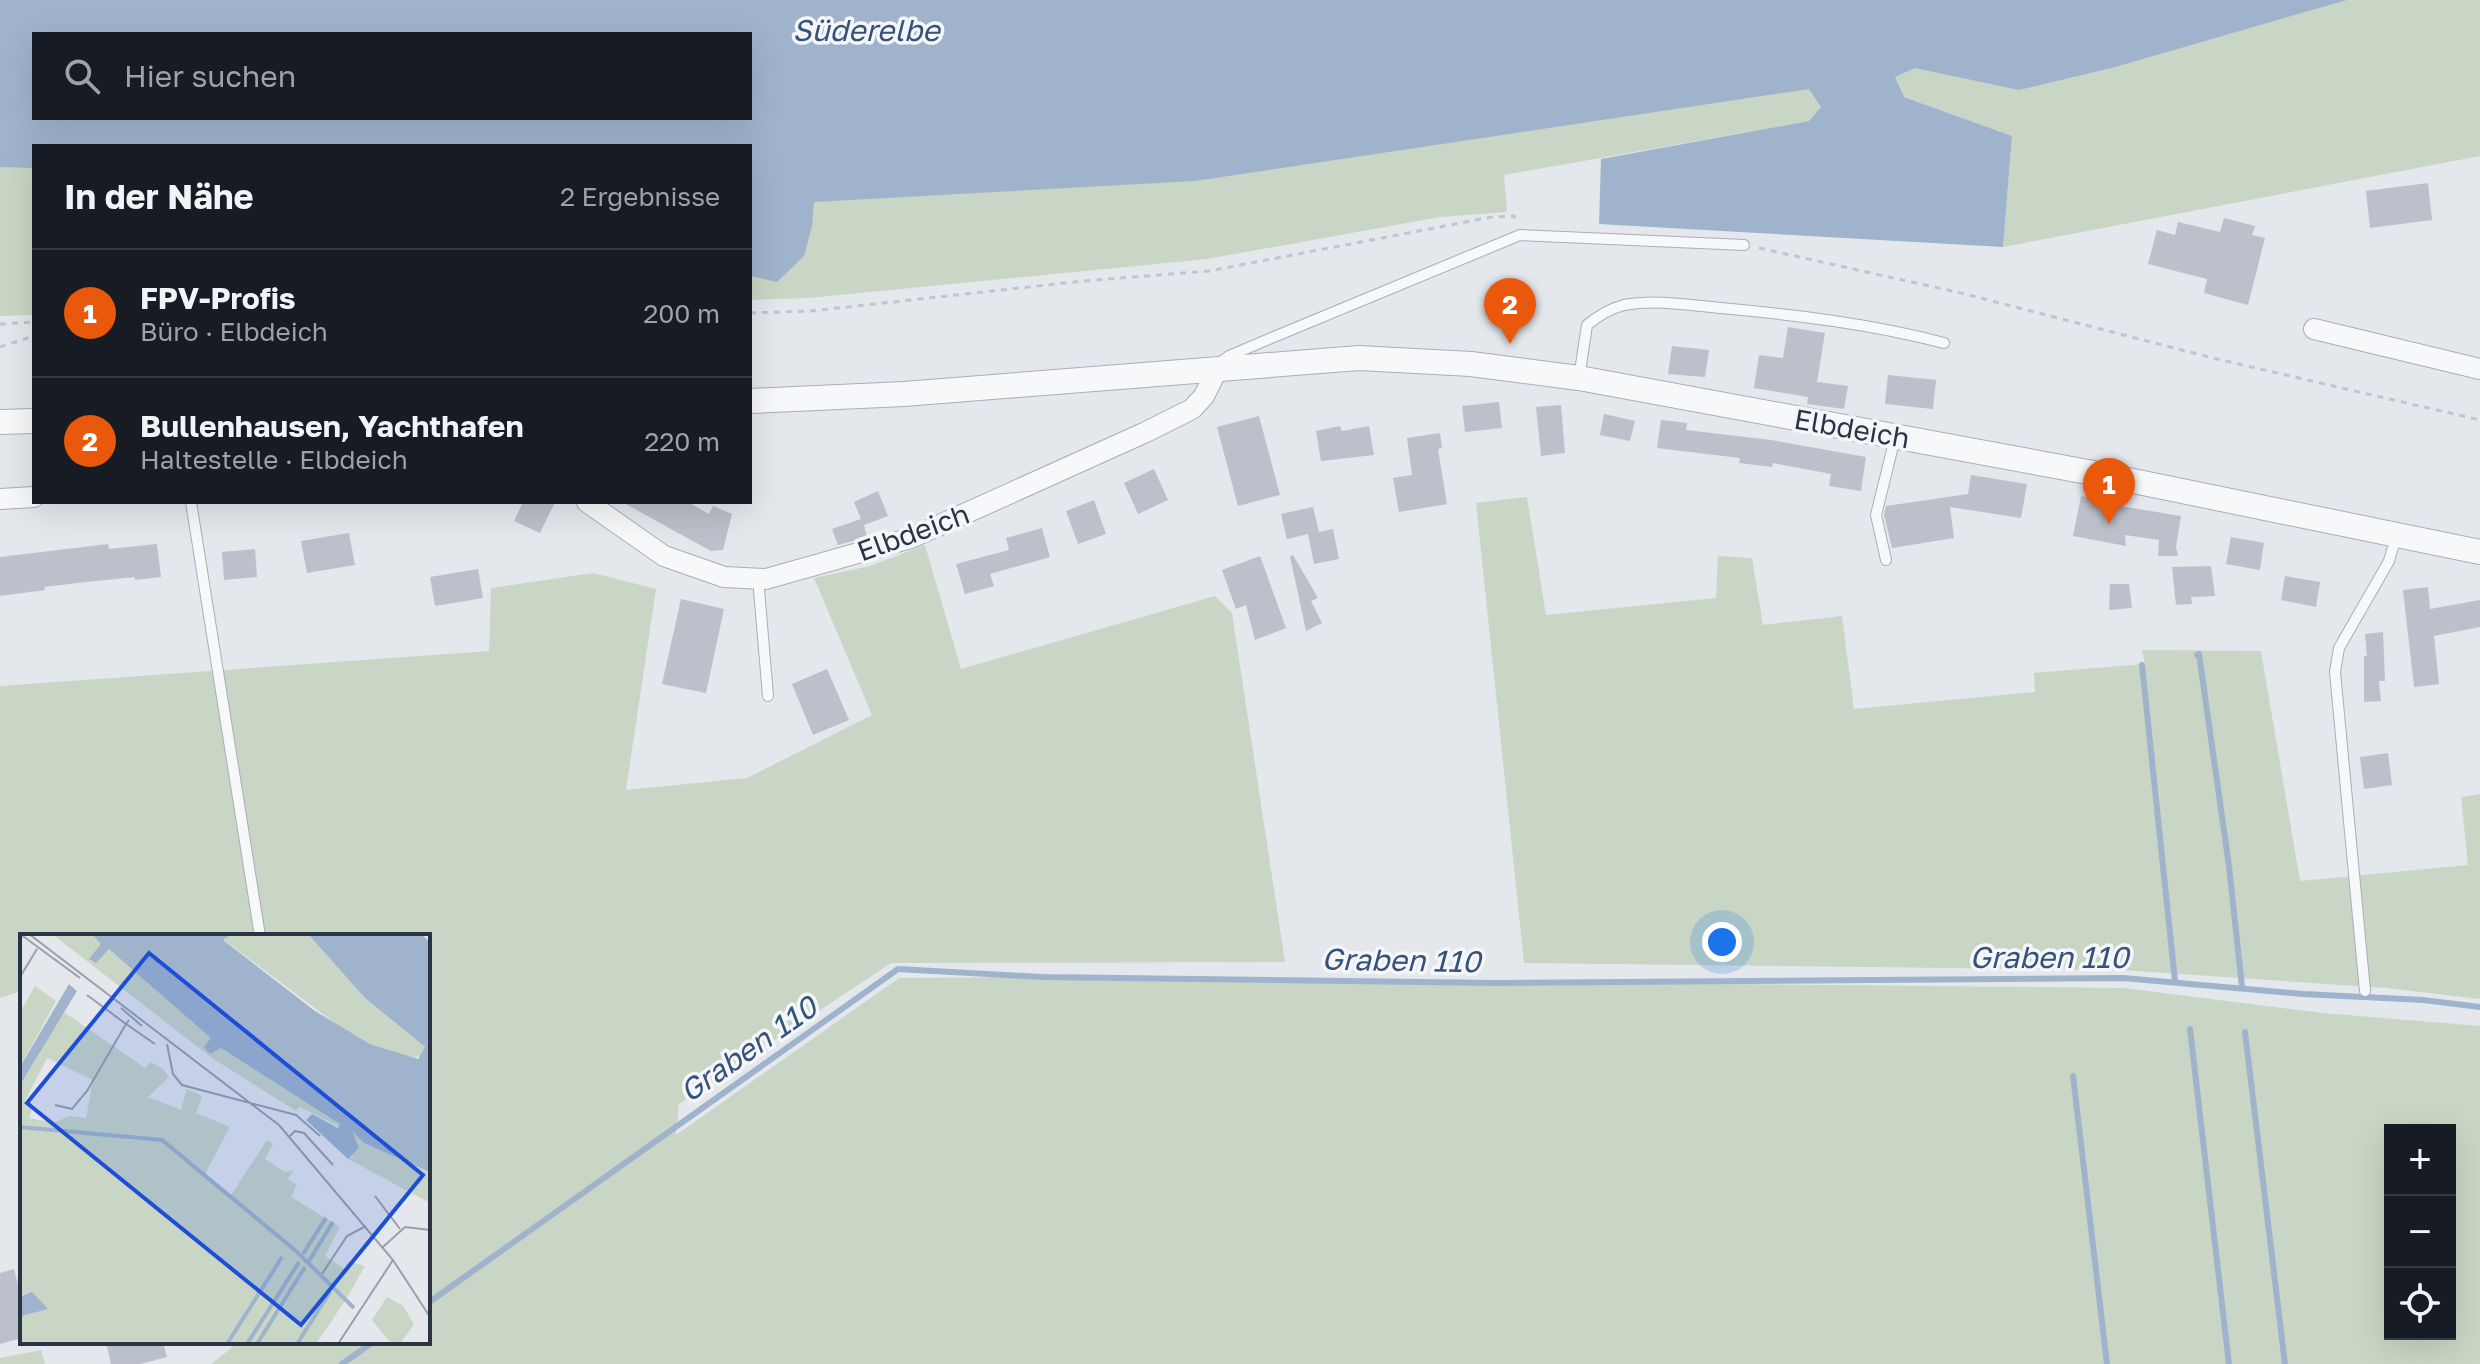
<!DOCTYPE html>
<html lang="de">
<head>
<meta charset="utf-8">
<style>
  :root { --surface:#171b24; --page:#242831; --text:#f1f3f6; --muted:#9ea1a6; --line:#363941; --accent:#ea580c }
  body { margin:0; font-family:"Golos Text",sans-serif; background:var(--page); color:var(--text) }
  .controls { position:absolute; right:24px; bottom:24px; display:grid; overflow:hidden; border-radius:0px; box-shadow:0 8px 32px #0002 }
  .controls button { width:72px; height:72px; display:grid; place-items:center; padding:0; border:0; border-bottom:2px solid var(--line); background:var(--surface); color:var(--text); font:40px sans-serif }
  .you { position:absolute; left:1722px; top:942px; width:28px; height:28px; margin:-20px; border:6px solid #fff; border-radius:50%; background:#1a73e8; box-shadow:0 0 0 12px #1a73e833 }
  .badge { display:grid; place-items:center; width:52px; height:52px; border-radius:50%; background:var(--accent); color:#fff; font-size:26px; font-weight:700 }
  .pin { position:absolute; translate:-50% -66px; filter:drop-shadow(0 2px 4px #0008) }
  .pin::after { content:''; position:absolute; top:42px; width:28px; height:24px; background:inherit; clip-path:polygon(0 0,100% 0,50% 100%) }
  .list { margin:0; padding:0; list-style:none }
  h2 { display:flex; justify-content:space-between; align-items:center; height:104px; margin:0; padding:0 32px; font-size:34px }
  h2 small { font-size:26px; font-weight:400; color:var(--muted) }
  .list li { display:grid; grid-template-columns:52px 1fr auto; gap:24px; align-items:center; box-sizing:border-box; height:128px; padding:0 32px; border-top:2px solid var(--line) }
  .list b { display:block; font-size:30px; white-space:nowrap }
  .list p { margin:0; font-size:26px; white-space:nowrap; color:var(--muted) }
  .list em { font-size:26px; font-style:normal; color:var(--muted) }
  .icon { flex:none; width:44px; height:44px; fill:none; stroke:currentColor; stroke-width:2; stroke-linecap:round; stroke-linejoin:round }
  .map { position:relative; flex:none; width:2480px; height:1364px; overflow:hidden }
  .search { position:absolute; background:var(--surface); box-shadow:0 8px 32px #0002; left:32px; top:32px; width:720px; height:88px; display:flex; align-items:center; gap:20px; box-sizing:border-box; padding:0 28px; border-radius:0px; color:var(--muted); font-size:30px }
  .panel { position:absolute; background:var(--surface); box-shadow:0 8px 32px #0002; left:32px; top:144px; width:720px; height:360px; border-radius:0px }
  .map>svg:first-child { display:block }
  .green { fill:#c9d6c5; fill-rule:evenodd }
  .water { fill:#9fb4cc; fill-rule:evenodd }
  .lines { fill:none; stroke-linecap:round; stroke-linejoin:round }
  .stream { stroke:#9fb4cc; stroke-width:6 }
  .building { fill:#bbc0ca }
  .service-casing { stroke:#a9aeb7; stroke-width:12 }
  .minor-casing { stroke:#a9aeb7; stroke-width:22 }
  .tertiary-casing { stroke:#a9aeb7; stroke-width:26 }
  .path { stroke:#c2c5cb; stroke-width:3; stroke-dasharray:6 6; stroke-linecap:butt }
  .service { stroke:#f7f8fa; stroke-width:10 }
  .minor { stroke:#f7f8fa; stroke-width:20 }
  .tertiary { stroke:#f7f8fa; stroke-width:24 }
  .labels { text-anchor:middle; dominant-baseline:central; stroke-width:7; stroke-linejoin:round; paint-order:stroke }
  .street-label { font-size:28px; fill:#2b3445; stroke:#f4f6f9 }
  .water-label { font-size:30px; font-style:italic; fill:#34527a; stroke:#f4f6f9 }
  .inset-river { fill:none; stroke:#9fb4cc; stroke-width:4 }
  .inset-road { fill:none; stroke:#9a9fa9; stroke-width:2 }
  .view { fill:#1d4ed8; fill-opacity:0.15; stroke:#1d4ed8; stroke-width:4 }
  .inset-edge { fill:none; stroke:#2b3445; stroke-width:4 }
</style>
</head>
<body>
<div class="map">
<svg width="2480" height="1364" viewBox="0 0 2480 1364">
  <rect width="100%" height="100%" fill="#e4e7ec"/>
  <g class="green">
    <path d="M 0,0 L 2480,0 L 2480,156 L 2003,247 L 2012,136 L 1904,97 L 1810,90 L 1821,107 L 1809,121 L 1504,175 L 1507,212 L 1440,217 L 1207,259 L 809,298 L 750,300 L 750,146 L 34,146 L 34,315 L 0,316 ZM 34,34 L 750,34 L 750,118 L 34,118 Z"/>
    <path d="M 1527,497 L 1546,615 L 1716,598 L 1718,556 L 1752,558 L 1763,625 L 1842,616 L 1854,709 L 2035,692 L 2034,673 L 2145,664 L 2142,650 L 2261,651 L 2300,881 L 2468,865 L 2461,797 L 2480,794 L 2480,999 L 2386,988 L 2122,970 L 1524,963 L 1476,503 Z"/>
    <path d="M 925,545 L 961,669 L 1215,596 L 1232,613 L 1285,962 L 891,963 L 679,1104 L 676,1135 L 899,978 L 1042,977 L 2123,988 L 2323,1013 L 2480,1026 L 2480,1364 L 211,1364 L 239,1342 L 428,1342 L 428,936 L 22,936 L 22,991 L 0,998 L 0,686 L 489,651 L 491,588 L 593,573 L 656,589 L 626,790 L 747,778 L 872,715 L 814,578 L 870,566 ZM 2390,1130 L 2450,1130 L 2450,1334 L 2390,1334 Z"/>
    <path d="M 41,1350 L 45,1364 L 0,1364 L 0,1358 Z"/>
  </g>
  <path class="water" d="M 0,0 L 2347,0 L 2115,67 L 2019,90 L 1915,68 L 1895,77 L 1904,97 L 2012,136 L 2003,247 L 1599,224 L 1601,159 L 1809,121 L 1821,107 L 1809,89 L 1195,181 L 814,202 L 812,226 L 804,256 L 777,282 L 750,276 L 750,146 L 34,146 L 34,168 L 0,167 ZM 34,34 L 750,34 L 750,118 L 34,118 Z"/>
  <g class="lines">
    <g class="stream">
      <path d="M 2197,655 L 2199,654 L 2229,866 L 2242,987"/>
      <path d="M 2142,665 L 2175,981"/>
      <path d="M 2190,1029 L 2229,1364"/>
      <path d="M 2245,1032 L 2285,1364"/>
      <path d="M 2073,1076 L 2107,1364"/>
      <path d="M 428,1303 L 898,969 L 1042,977 L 1495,983 L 2123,978 L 2303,994 L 2423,1000 L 2480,1007"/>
      <path d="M 342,1364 L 373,1342"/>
    </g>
  </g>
  <g class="building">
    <path d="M 2428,183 L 2432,220 L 2370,228 L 2366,191 Z"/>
    <path d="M 2224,218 L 2255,226 L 2252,235 L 2265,238 L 2248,305 L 2204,293 L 2207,279 L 2148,264 L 2157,230 L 2175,235 L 2178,222 L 2220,232 Z"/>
    <path d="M 1788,327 L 1825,333 L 1817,382 L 1848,386 L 1844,409 L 1807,404 L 1808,397 L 1754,388 L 1759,355 L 1783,358 Z"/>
    <path d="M 1672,346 L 1709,350 L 1705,377 L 1668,374 Z"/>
    <path d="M 1888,375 L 1936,380 L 1933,409 L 1885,404 Z"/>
    <path d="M 1499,402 L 1502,428 L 1465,432 L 1462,406 Z"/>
    <path d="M 1561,405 L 1565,453 L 1541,456 L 1536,407 Z"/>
    <path d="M 1604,414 L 1635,421 L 1630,441 L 1600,435 Z"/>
    <path d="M 1259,416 L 1280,495 L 1238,506 L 1217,427 Z"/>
    <path d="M 1661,420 L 1687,423 L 1686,430 L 1771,440 L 1866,457 L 1861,491 L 1829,486 L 1831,474 L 1773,463 L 1772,467 L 1739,463 L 1740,458 L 1657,448 Z"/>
    <path d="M 1340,426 L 1342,431 L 1369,426 L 1374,455 L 1321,461 L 1316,431 Z"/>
    <path d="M 1440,433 L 1442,448 L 1438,449 L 1447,504 L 1399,512 L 1393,478 L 1412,475 L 1407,438 Z"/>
    <path d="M 1154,469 L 1168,500 L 1138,514 L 1124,483 Z"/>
    <path d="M 1971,475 L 2027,484 L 2021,518 L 1950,507 L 1954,538 L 1892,548 L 1884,515 L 1886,506 L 1968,494 Z"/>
    <path d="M 878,491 L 888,516 L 864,525 L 867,537 L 838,545 L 832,529 L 861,519 L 854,502 Z"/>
    <path d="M 2081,496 L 2120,504 L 2120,506 L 2181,516 L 2176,547 L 2178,556 L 2158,556 L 2159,540 L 2125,535 L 2126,546 L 2073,536 Z"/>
    <path d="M 1094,500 L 1106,534 L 1078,544 L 1066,511 Z"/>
    <path d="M 523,502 L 555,502 L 540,533 L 514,521 Z"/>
    <path d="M 622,502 L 688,502 L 709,514 L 713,506 L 732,514 L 723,550 L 711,551 Z"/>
    <path d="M 1313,507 L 1319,532 L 1333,529 L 1339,559 L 1314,564 L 1308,534 L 1287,539 L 1281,514 Z"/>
    <path d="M 1042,528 L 1050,557 L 990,574 L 994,586 L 965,594 L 956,564 L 1009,550 L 1006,538 Z"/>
    <path d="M 349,533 L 355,565 L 307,573 L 301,541 Z"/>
    <path d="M 2231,537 L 2264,543 L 2260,570 L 2226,564 Z"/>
    <path d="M 108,544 L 109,549 L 157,544 L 161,577 L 135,580 L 135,577 L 86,582 L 44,587 L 45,590 L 0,596 L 0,557 Z"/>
    <path d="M 255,549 L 257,577 L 224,580 L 222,552 Z"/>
    <path d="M 1293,555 L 1318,598 L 1311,601 L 1322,623 L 1306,631 L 1290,556 Z"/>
    <path d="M 1260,556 L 1286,628 L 1255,640 L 1246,605 L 1236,609 L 1222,570 Z"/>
    <path d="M 2211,566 L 2215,596 L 2191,597 L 2192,604 L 2176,605 L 2172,567 Z"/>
    <path d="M 478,569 L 483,598 L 435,606 L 430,577 Z"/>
    <path d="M 2285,576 L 2320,582 L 2316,607 L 2281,600 Z"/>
    <path d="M 2110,584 L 2129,584 L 2132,608 L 2109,610 Z"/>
    <path d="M 2428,587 L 2430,609 L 2480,600 L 2480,627 L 2434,636 L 2439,684 L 2414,687 L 2403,590 Z"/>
    <path d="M 681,599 L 724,609 L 706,693 L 662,684 Z"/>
    <path d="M 2383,632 L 2385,681 L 2379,681 L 2381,701 L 2364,702 L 2364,656 L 2367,656 L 2365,634 Z"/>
    <path d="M 827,669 L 849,720 L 813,735 L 792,684 Z"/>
    <path d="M 2388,753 L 2392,785 L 2364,789 L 2360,757 Z"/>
    <path d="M 14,1269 L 22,1300 L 22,1338 L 0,1344 L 0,1273 Z"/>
    <path d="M 106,1342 L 163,1342 L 167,1357 L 140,1364 L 111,1364 Z"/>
  </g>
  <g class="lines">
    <defs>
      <g id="service">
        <path d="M 1221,362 L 1229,356 L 1269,339 L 1520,235 L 1744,245"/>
        <path d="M 1579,378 L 1587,325 C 1598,316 1609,309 1624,305 C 1655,299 1690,305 1721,308 C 1796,315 1872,324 1944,343"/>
        <path d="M 191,502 L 260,936"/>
        <path d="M 1886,560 L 1876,515 L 1895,438"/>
        <path d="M 758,578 L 768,696"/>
        <path d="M 2365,991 L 2335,672 L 2339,648 L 2389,561 L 2396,537"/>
      </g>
      <g id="minor">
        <path d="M 2314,329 L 2480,369"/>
        <path d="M 0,499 L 34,497"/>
        <path d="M 587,502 L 664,556 L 724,577 L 766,579 L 911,538 L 1146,432 L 1192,409 L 1204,396 L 1218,368"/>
      </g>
      <g id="tertiary">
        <path d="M 750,401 L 904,394 L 1359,358 L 1471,364 L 1579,378 L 2104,475 L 2480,552"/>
        <path d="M 0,422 L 34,421"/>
      </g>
    </defs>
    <use href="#service" class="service-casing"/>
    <use href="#minor" class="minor-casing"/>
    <use href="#tertiary" class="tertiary-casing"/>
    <g class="path">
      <path d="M 1759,248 L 1961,293 L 2217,359 L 2480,420"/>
      <path d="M 750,313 L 811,311 L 1083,281 L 1209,271 L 1492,217 L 1514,216 L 1515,219"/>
      <path d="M 0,324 L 34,322"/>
      <path d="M 0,347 L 34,336"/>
    </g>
    <use href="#service" class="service"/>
    <use href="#minor" class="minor"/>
    <use href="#tertiary" class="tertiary"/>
  </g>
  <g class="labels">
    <g class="street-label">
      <text transform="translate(1852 428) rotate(10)">Elbdeich</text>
      <text transform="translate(913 532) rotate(-20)">Elbdeich</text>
    </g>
    <g class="water-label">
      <text x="866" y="30">Süderelbe</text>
      <text x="2049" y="957">Graben 110</text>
      <text transform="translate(1401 960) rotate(1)">Graben 110</text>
      <text transform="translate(748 1049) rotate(-35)">Graben 110</text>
    </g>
  </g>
  <g transform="translate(20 934)">
    <rect width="410" height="410" fill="#e4e7ec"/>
    <path d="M 32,0 L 133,0 L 410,174 L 410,269 L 328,225 L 339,214 L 320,193 L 280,173 L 276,177 L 192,124 ZM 212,0 L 288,0 L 345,64 L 405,113 L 403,120 L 394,124 L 350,110 L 319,92 L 201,4 ZM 15,52 L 36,67 L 0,133 L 0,78 ZM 41,76 L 125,134 L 131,128 L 143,135 L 149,143 L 128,163 L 161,176 L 167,155 L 182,162 L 176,179 L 210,193 L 185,240 L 141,205 L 103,205 L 141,207 L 275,318 L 325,367 L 296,410 L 0,410 L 0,151 ZM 27,124 L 73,146 L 66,184 L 49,182 L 34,189 L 9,184 L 13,172 L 5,167 ZM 247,206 L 253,210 L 245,225 L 265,238 L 273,237 L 268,245 L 277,251 L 271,263 L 320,293 L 305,322 L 324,335 L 329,327 L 345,332 L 327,364 L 211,261 ZM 367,363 L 383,372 L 394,390 L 380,410 L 369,407 L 352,386 Z" fill="#c9d6c5" fill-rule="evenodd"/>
    <path d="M 72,0 L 212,0 L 203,6 L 295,77 L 350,110 L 398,125 L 405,113 L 345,64 L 288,0 L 401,0 L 410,8 L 410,238 L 344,209 L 332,197 L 339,214 L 328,225 L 286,186 L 292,180 L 318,194 L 320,190 L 201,114 L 190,120 L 184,113 L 191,104 L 89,15 L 76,29 L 69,25 L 81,10 ZM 49,50 L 57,57 L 0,151 L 0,133 ZM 12,358 L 28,375 L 1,382 L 0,363 Z" fill="#9fb4cc"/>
    <path class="inset-river" d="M 0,193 L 142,206 L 276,317 L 334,374M 283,320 L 306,284M 289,327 L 313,288M 207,410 L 262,323M 227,410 L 279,328M 237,410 L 285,333M 277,410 L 310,358"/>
    <path class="inset-road" d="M 0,0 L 60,44M 9,0 L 259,191 L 373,326 L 410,383M 0,43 L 17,15M 67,61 L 106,90 L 109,86M 101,74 L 122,92M 147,110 L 153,140 L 162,151 L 276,181 L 300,202M 35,171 L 52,175 L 67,157 L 106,90 L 135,110M 270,202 L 275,197 L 284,199 L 313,231M 355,262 L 380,295M 363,313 L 385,293 L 410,296M 302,340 L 327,302 L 346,292M 318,410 L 373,326"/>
    <path class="view" d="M 129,19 L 403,241 L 281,391 L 7,169 Z"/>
    <rect width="410" height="410" class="inset-edge"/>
  </g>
</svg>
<div class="controls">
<button>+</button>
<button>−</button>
<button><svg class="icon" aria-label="locate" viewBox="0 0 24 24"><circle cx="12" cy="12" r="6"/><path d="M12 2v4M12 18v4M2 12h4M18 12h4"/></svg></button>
</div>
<div class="you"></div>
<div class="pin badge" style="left:2109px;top:524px">1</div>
<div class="pin badge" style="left:1510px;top:344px">2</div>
<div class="search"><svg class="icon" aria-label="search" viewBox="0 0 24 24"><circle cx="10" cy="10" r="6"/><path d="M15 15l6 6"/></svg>Hier suchen</div>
<section class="panel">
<h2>In der Nähe<small>2 Ergebnisse</small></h2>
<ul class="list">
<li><span class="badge">1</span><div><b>FPV-Profis</b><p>Büro · Elbdeich</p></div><em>200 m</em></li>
<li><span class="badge">2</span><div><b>Bullenhausen, Yachthafen</b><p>Haltestelle · Elbdeich</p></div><em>220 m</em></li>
</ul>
</section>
</div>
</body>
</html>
